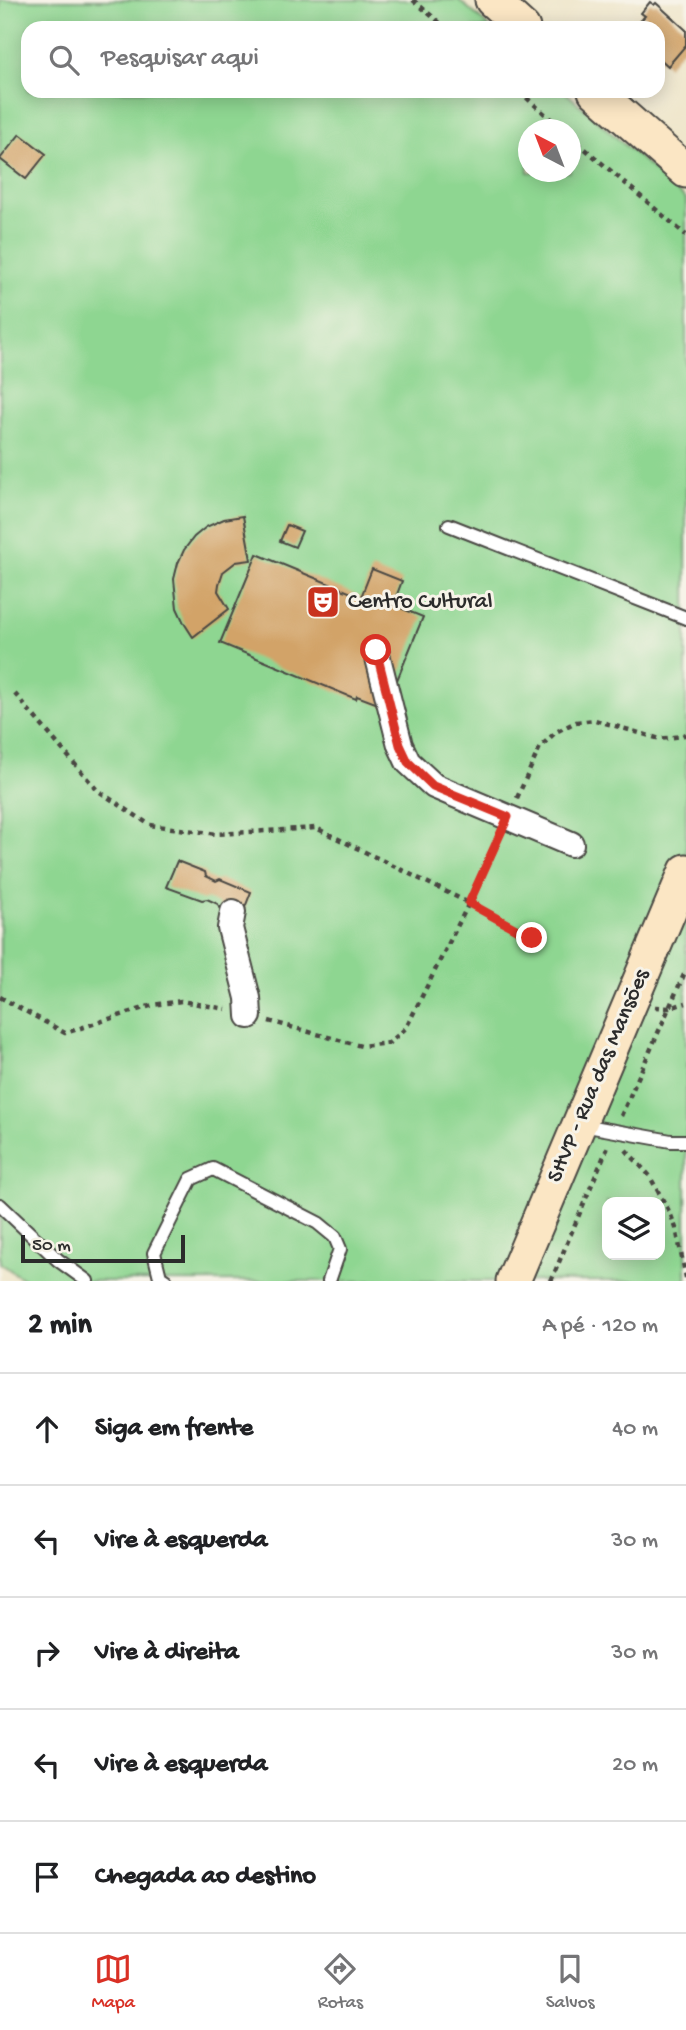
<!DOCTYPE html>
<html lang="pt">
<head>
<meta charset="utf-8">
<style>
  :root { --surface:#fff; --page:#f2f2f2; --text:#202124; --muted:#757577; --line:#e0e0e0; --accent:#d93025 }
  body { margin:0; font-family:"Gochi Hand",sans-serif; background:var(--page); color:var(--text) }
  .controls { position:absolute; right:21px; bottom:21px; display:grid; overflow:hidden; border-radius:14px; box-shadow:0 4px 18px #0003 }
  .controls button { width:63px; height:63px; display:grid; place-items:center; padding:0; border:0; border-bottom:2px solid var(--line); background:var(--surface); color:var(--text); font:35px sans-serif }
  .compass { position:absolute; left:518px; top:119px; width:63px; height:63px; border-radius:50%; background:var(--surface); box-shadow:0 4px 18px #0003; rotate:318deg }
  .scale { position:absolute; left:21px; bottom:18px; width:164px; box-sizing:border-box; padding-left:7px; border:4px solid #2b2b2b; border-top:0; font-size:19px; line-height:24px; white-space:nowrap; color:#2b2b2b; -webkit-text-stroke:5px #f7f3e8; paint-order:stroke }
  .stop { position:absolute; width:21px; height:21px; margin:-16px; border:5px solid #d93025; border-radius:50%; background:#fff }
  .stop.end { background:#d93025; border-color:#fff; box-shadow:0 2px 7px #0008 }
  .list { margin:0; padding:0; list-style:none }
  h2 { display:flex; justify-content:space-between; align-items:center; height:91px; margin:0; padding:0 28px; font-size:30px }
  h2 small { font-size:23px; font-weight:400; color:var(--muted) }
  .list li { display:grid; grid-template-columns:46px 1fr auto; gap:21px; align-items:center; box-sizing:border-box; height:112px; padding:0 28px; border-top:2px solid var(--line) }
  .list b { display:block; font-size:26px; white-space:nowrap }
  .list em { font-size:23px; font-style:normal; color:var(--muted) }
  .icon { flex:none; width:38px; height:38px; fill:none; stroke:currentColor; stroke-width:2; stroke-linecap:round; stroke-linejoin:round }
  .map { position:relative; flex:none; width:686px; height:1281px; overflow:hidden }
  .search { position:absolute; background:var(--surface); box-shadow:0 4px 18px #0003; left:21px; right:21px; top:21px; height:77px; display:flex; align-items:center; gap:18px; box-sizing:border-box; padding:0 24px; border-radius:21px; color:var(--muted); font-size:26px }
  .sheet { height:651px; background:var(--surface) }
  nav { display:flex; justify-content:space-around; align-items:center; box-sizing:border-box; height:98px; border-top:2px solid var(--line); background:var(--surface); font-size:19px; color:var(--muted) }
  nav a { display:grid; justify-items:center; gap:4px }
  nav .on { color:var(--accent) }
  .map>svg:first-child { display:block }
  .green { fill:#8ed691; stroke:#5c805e; stroke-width:2; fill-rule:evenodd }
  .building { fill:#d2a368 }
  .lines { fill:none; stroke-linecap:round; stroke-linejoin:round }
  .lane-casing { stroke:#484743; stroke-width:16 }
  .street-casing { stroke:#484743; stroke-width:28 }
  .secondary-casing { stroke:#484743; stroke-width:37 }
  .path { stroke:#484743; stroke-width:4.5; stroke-dasharray:5 5; stroke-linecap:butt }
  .lane { stroke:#fff; stroke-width:12 }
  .street { stroke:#fff; stroke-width:24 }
  .secondary { stroke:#fbe6c4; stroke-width:33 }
  .route { stroke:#d93025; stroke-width:9 }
  .labels { text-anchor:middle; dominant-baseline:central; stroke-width:6; stroke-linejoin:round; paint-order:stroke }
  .poi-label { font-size:23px; fill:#2b2b2b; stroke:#f7f3e8; text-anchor:start }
  .street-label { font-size:23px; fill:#2b2b2b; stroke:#f7f3e8 }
</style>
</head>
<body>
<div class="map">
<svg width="686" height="1281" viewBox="0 0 686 1281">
  <rect width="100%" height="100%" fill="#f7f3e8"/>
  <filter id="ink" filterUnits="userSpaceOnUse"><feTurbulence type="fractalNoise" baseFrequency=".0143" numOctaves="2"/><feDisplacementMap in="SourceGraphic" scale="14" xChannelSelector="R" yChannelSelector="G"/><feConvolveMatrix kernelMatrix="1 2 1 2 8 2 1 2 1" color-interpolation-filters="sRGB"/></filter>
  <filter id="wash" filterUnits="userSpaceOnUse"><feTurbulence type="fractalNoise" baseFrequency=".00686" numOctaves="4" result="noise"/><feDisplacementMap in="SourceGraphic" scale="28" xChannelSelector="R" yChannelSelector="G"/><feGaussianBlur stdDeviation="1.57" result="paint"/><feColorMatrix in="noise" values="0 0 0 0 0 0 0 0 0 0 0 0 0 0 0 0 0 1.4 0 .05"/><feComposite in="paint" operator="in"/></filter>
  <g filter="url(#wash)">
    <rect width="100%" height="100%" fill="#efe6cb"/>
    <path class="green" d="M 0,0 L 459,0 L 491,28 L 28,28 L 28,91 L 564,91 L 686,199 L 686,1281 L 26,1281 L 0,1263 ZM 528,130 L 570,130 L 570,172 L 528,172 ZM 607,1202 L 660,1202 L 660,1255 L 607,1255 Z"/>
    <g id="blocks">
      <g class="building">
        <path d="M 650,2 L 654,5 L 656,3 L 686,30 L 686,45 L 668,66 L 658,57 L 658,28 L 634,28 L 645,16 L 641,13 Z"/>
        <path d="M 20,134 L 46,154 L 26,179 L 0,159 Z"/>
        <path d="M 243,516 L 251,560 L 236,562 L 223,572 L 219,584 L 218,591 L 229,609 L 193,637 L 184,623 L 177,608 L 174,579 L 178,563 L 184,550 L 194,537 L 206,527 L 224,519 Z"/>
        <path d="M 287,525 L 302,531 L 295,547 L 280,541 Z"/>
        <path d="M 257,554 L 361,597 L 372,569 L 402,581 L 393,605 L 423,617 L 386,707 L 357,696 L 356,699 L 220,643 Z"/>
        <path d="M 177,861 L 205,872 L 206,876 L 216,881 L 220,879 L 251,892 L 242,915 L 219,907 L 218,904 L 207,899 L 202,900 L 166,887 Z"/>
      </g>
    </g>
  </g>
  <g filter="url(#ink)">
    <use href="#blocks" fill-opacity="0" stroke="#484743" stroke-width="2"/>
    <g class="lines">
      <defs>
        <g id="lane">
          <path d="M 449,525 L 686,618"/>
          <path d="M 582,1125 L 671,1141 L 686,1141"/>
          <path d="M 0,1205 L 58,1260 L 87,1281"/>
          <path d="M 166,1281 L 160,1277 L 154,1253 L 191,1179 L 213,1169 L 318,1223 L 335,1237 L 340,1249 L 329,1281"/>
        </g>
        <g id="street">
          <path d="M 376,650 L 400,745 L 408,762 L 434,786 L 571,844"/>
          <path d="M 233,912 L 230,928 L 248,998 L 249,1016"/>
        </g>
        <g id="secondary">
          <path d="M 492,0 L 523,28"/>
          <path d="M 595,91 L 686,171"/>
          <path d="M 513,1281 L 686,871"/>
        </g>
      </defs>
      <use href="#lane" class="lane-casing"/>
      <use href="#street" class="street-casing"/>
      <use href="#secondary" class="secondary-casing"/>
      <g class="path">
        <path d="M 413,0 L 446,28"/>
        <path d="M 519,91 L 563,130"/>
        <path d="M 570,136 L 686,235"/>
        <path d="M 15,694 L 97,790 L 150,825 L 217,834 L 316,828 L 469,903 L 532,938"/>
        <path d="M 517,798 L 540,747 L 556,732 L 576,722 L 595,720 L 660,739 L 682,736 L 686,734"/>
        <path d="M 0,997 L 65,1033 L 153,1005 L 181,1001 L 226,1009"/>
        <path d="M 655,1007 L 669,1008 L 686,1003"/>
        <path d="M 269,1021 L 361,1046 L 389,1043 L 406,1028 L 469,903 L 498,837"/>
        <path d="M 621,1116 L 686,970"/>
        <path d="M 626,1150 L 649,1175 L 670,1213 L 676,1228 L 686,1278"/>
        <path d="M 551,1281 L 609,1144"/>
      </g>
      <use href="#lane" class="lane"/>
      <use href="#street" class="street"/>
      <use href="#secondary" class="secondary"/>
    </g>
  </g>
  <g class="lines" filter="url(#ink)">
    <path class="route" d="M 376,650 L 400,745 L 408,762 L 433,786 L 508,817 L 469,903 L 532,938"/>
  </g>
  <defs>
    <symbol id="theatre-square" viewBox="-11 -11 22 22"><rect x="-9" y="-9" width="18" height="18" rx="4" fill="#c8321e" stroke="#f7f3e8"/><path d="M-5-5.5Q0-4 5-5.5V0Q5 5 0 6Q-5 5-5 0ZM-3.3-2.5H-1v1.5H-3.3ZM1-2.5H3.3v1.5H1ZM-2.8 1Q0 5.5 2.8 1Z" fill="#fff"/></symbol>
  </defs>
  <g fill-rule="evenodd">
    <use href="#theatre-square" x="304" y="583" width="38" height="38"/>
  </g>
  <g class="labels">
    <g class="poi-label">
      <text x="348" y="602">Centro Cultural</text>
    </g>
    <g class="street-label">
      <text transform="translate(599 1076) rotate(-67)">SHVP - Rua das Mansões</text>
    </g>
  </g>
</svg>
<div class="controls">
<button><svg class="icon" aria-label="layers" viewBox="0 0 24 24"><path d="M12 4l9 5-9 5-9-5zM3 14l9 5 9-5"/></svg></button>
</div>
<svg class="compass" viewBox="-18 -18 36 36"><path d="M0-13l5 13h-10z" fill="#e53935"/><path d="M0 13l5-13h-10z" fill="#757577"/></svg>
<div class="scale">50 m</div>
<div class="stop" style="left:376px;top:650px"></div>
<div class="stop end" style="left:532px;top:938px"></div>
<div class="search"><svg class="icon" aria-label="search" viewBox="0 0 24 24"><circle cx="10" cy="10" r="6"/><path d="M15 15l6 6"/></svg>Pesquisar aqui</div>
</div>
<section class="sheet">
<h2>2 min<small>A pé · 120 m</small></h2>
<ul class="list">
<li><svg class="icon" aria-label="ahead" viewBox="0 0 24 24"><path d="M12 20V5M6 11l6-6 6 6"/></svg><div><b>Siga em frente</b></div><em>40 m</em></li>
<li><svg class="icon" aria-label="left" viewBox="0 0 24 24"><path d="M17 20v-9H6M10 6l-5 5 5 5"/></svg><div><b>Vire à esquerda</b></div><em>30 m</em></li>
<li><svg class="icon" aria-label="right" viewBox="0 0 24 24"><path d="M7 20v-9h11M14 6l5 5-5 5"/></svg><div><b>Vire à direita</b></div><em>30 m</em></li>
<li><svg class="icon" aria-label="left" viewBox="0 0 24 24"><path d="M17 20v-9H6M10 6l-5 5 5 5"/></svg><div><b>Vire à esquerda</b></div><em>20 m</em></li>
<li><svg class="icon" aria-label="arrive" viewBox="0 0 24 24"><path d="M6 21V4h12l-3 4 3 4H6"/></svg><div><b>Chegada ao destino</b></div></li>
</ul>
</section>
<nav>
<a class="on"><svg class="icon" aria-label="map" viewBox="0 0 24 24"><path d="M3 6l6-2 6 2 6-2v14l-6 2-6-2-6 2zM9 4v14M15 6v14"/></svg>Mapa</a>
<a><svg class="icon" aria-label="directions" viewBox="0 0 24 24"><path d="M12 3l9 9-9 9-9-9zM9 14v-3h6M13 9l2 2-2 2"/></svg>Rotas</a>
<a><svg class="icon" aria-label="saved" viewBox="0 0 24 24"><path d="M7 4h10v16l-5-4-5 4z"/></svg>Salvos</a>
</nav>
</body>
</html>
